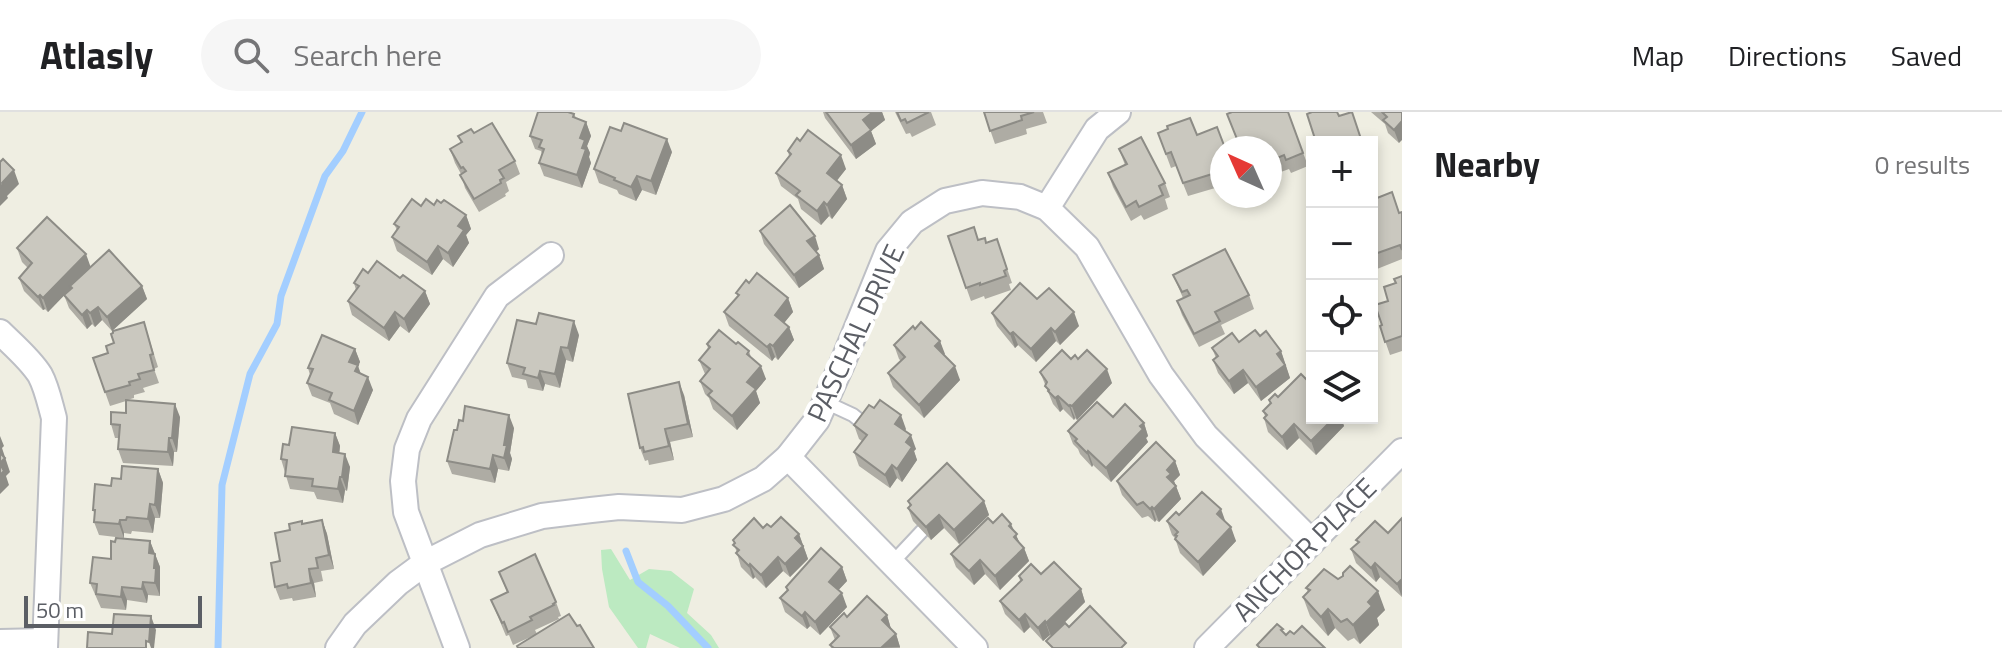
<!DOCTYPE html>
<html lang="en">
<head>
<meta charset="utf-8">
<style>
  :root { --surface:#fff; --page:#f6f6f6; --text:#202124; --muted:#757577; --line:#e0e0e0 }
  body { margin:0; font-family:"Titillium Web",sans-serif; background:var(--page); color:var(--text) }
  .controls { position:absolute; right:24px; top:24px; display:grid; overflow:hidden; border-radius:0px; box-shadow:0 4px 12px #0003 }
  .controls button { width:72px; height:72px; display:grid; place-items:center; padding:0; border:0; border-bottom:2px solid var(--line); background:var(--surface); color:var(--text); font:40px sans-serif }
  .compass { position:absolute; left:1210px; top:24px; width:72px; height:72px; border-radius:50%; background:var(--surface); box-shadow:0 4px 12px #0003; rotate:315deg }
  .scale { position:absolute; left:24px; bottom:20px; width:178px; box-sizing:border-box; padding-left:8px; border:4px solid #5b5e65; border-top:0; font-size:22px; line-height:28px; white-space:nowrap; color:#5b5e65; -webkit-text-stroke:6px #fff; paint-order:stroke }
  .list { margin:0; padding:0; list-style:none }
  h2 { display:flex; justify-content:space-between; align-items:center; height:104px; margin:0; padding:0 32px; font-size:34px }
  h2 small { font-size:26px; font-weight:400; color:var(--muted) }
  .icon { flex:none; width:44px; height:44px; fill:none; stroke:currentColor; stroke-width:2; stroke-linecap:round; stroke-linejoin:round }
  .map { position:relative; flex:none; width:1402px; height:536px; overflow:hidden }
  header { display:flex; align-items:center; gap:48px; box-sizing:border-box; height:112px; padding:0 40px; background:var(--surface); border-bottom:2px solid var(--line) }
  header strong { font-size:38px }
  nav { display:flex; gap:44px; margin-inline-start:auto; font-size:28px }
  .search { width:560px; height:72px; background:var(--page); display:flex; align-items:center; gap:20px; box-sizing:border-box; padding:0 28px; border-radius:44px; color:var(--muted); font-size:30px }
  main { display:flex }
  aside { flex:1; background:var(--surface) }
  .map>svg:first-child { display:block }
  .green { fill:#bceac1 }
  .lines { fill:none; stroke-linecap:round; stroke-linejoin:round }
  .stream { stroke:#a3ceff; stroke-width:7 }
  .lane-casing { stroke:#bdbfc5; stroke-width:16 }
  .street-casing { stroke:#bdbfc5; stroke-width:28 }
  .lane { stroke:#fff; stroke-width:12 }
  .street { stroke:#fff; stroke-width:24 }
  .wall { fill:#aeaca4 }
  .shaded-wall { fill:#8d8c86 }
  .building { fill:#cac8bf; stroke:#8d8c86; stroke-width:2 }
  .labels { text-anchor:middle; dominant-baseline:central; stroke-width:8; stroke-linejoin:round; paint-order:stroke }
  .street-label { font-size:28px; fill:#5b5e65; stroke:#fff }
</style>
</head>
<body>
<header>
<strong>Atlasly</strong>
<div class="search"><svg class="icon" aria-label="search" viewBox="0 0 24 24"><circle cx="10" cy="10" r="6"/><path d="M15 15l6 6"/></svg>Search here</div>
<nav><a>Map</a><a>Directions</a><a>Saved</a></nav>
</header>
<main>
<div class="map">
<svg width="1402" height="536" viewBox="0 0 1402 536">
  <rect width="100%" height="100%" fill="#efeee2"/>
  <path class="green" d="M 611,437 L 630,468 L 649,457 L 671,459 L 694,477 L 687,501 L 711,523 L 719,536 L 680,536 L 650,522 L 646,536 L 638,536 L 609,495 L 602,457 L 601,438 Z"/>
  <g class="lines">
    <g class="stream">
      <path d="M 626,439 L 638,470 L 668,494 L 708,536"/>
      <path d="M 218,536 L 222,373 L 250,262 L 277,212 L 281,184 L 325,64 L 343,39 L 362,0"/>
    </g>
    <defs>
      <g id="lane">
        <path d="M 825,290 L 853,303 L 868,315"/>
        <path d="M 892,451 L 922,419"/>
      </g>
      <g id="street">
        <path d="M 1047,96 L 1097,17 L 1118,0"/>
        <path d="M 0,220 C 13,233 30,247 40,263 C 47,276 50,292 54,306 L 45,536"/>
        <path d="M 788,345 L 975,536"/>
        <path d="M 0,530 L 45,529"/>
        <path d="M 338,536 L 355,512 L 398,471 L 425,451 L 480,423 L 542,404 L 591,398 L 619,395 L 682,398 L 724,387 L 763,367 L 788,345 L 817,308 L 842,252 L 888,139 L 912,110 L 945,89 L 982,81 L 1020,85 L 1047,96 L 1087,135 L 1161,263 L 1206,324 L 1312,430"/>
        <path d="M 457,536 L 406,400 L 403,369 L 407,337 L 419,307 L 497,184 L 551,143"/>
        <path d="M 1207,536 L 1402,339"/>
      </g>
    </defs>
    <use href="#lane" class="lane-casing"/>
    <use href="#street" class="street-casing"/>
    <use href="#lane" class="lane"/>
    <use href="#street" class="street"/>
  </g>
  <g class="wall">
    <path d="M 823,0 L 882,0 L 885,8 L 871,19 L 876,32 L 856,47 L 825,6 Z"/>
    <path d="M 895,0 L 931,0 L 936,13 L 912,25 L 910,21 L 906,22 Z"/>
    <path d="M 984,0 L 1043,0 L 1047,11 L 1026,17 L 1027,22 L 995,32 Z"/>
    <path d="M 1288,0 L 1308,54 L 1291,61 L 1289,57 L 1270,64 L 1270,36 L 1240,36 L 1227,2 Z"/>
    <path d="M 1371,0 L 1402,0 L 1399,31 L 1388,21 L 1385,12 Z"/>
    <path d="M 574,2 L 576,6 L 586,10 L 591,24 L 587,34 L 590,41 L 589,45 L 591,51 L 582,76 L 544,64 L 539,51 L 542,42 L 541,39 L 535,37 L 530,24 Z"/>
    <path d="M 474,21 L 515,49 L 520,62 L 506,70 L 509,79 L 505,82 L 506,84 L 479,100 L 465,76 L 461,62 L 455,51 L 450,37 L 461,31 L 458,24 Z"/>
    <path d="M 1158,21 L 1197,23 L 1222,36 L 1222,74 L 1188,84 L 1176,54 L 1171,56 Z"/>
    <path d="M 1119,37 L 1165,71 L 1170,85 L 1165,87 L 1168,97 L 1144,108 L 1141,103 L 1131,109 L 1113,75 L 1108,61 L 1125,53 Z"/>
    <path d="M 788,39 L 846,57 L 836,69 L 842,73 L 847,87 L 832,107 L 829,104 L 821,113 L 801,97 L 798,87 L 781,74 L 776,61 L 789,44 Z"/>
    <path d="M 672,40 L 656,83 L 642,78 L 636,89 L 619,82 L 617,78 L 599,71 L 594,57 Z"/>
    <path d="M 441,91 L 466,103 L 471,117 L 466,123 L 469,131 L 453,155 L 443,147 L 432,163 L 397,139 L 392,125 L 397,118 L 394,112 L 421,94 Z"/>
    <path d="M 1402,100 L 1402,147 L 1377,157 L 1372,143 L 1399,101 Z"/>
    <path d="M 760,119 L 819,137 L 816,140 L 819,143 L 824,157 L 799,176 L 764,132 Z"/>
    <path d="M 948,124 L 978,128 L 986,131 L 997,127 L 1012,171 L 1009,172 L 1011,178 L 985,187 L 984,184 L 971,189 Z"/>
    <path d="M 17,136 L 90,155 L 142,174 L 147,187 L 112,219 L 102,208 L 95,215 L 92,212 L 87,217 L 69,196 L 64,183 L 48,200 L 45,197 L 43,198 L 24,179 L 19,166 L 28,156 L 22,150 Z"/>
    <path d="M 368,161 L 400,166 L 425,179 L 430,192 L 409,221 L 400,214 L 389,229 L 352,203 L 348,189 L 356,178 L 354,171 Z"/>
    <path d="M 1173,163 L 1249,183 L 1254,197 L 1221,213 L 1225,222 L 1199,235 L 1182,203 L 1177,189 L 1183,186 Z"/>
    <path d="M 1402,164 L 1402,239 L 1390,243 L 1380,214 L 1382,213 L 1388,189 L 1396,171 Z"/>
    <path d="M 749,171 L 788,186 L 793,200 L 784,211 L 789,215 L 794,228 L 778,248 L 775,245 L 772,249 L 729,214 L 724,200 L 738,184 L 736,181 Z"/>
    <path d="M 1037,187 L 1079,214 L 1060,233 L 1056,229 L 1036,250 L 1018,233 L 1015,236 L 997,214 L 992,201 Z"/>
    <path d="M 144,210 L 158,255 L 154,257 L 159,271 L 143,276 L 145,280 L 134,283 L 134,286 L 127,288 L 180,305 L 177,340 L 174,340 L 173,354 L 123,351 L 118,337 L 119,326 L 115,326 L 111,312 L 126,301 L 126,289 L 110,294 L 93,246 L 108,241 L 114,231 Z"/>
    <path d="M 915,217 L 940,229 L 944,243 L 960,268 L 924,306 L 893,275 L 888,261 L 901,249 L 899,247 L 894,233 Z"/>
    <path d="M 579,223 L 573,250 L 566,248 L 560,276 L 545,272 L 543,279 L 528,276 L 526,268 L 512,265 L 507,251 Z"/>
    <path d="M 1260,224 L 1281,239 L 1290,266 L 1261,289 L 1248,271 L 1234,282 L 1218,261 L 1213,248 L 1216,246 L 1212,236 Z"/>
    <path d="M 707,232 L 736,232 L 749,239 L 751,245 L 766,267 L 756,279 L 760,291 L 737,318 L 713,297 L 709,286 L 705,282 L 700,269 L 705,262 L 699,248 L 708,237 Z"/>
    <path d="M 355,237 L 360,250 L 358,254 L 361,262 L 373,278 L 358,313 L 334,302 L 330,291 L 312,284 L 307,271 L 310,263 L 308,256 Z"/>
    <path d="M 1071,247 L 1078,247 L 1112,271 L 1077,308 L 1075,306 L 1074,308 L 1063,297 L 1060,300 L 1053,292 L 1040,260 Z"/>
    <path d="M 684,283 L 693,325 L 670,330 L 674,348 L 649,353 L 648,348 L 645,349 L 640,336 Z"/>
    <path d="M 1278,285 L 1312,306 L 1341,306 L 1344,314 L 1316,343 L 1299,326 L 1287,338 L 1268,320 L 1264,306 L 1265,304 L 1263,299 L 1270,292 L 1269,288 Z"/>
    <path d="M 1113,305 L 1144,311 L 1148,324 L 1146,326 L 1148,330 L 1111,370 L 1093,353 L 1092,355 L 1080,342 L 1078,337 L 1073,332 L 1068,319 Z"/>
    <path d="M 854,313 L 906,317 L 905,319 L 916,337 L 914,339 L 917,348 L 902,370 L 897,366 L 890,376 L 859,354 L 854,340 L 862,329 L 859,327 Z"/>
    <path d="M 514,316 L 510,341 L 512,347 L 509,359 L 498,357 L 495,371 L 452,362 L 447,349 L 457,318 Z"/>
    <path d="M 335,321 L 340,334 L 339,341 L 350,355 L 347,379 L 345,378 L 343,391 L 317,387 L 314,380 L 290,377 L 281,347 L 289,333 Z"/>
    <path d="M 1175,349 L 1180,363 L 1174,369 L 1181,387 L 1159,410 L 1156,408 L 1155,410 L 1148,404 L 1142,406 L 1122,383 L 1117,369 Z"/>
    <path d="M 158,357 L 163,371 L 160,406 L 155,406 L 153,421 L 132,419 L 131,422 L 124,421 L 124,426 L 99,423 L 94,410 L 95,403 L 93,398 L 111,374 L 121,367 Z"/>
    <path d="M 908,389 L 984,389 L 989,403 L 959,432 L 944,416 L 931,428 L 913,409 L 908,396 L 910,394 Z"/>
    <path d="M 1179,403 L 1226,411 L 1236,429 L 1203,464 L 1180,441 L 1175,426 L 1172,423 L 1167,409 Z"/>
    <path d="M 322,408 L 327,422 L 334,457 L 321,459 L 323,469 L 314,471 L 316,485 L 293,489 L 292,486 L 280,488 L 275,475 L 280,449 L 290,418 L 303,412 Z"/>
    <path d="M 993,411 L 1014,419 L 1020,432 L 1024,436 L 1029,449 L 1000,478 L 985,462 L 974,473 L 956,455 L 951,442 Z"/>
    <path d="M 771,415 L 799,422 L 808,447 L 790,465 L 783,459 L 766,476 L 755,465 L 753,467 L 741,455 L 733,428 L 763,416 Z"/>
    <path d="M 1388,421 L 1402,485 L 1380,465 L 1376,470 L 1356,451 L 1351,437 L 1358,431 L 1356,428 Z"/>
    <path d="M 150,429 L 160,455 L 160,484 L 148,483 L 147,491 L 127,488 L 126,498 L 101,496 L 90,471 L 111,447 Z"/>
    <path d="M 842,455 L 847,469 L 838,478 L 847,495 L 820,523 L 810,514 L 807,517 L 785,500 L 780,486 L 787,479 L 786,475 Z"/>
    <path d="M 499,460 L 556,490 L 561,504 L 558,505 L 559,507 L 535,518 L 537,522 L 513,533 L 509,523 L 506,524 L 491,488 L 507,480 Z"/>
    <path d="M 1041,462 L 1081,477 L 1085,490 L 1051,524 L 1050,523 L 1043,529 L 1030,515 L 1024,521 L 1005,502 L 1000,489 L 1020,469 L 1019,464 Z"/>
    <path d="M 1338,467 L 1385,498 L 1377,506 L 1379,513 L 1360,532 L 1354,526 L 1348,529 L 1335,516 L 1328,524 L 1310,504 L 1303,485 L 1308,480 L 1306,476 Z"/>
    <path d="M 887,503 L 891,517 L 896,522 L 900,535 L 900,536 L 831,536 L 830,533 L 835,528 L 830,515 L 847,505 Z"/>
  </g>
  <g class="shaded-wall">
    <path d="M 873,0 L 882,0 L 885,8 L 871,19 L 876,32 L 856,47 L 851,33 L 863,8 Z"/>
    <path d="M 1402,9 L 1402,28 L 1399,31 L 1394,18 Z"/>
    <path d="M 586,10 L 591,24 L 587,34 L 590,41 L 589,45 L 591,51 L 582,76 L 577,63 L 580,26 Z"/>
    <path d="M 667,27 L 672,40 L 656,83 L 651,69 Z"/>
    <path d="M 841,43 L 846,57 L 832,75 L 827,61 Z"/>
    <path d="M 14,58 L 19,72 L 7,84 L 8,86 L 0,94 L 0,75 L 2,71 Z"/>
    <path d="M 637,64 L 642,78 L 636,89 L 631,75 Z"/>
    <path d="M 842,73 L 847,87 L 832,107 L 827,93 Z"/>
    <path d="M 824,90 L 829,104 L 821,113 L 817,99 Z"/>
    <path d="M 466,103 L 471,117 L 466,123 L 469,131 L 453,155 L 448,141 L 458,114 Z"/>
    <path d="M 815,124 L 819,137 L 812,143 L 807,129 Z"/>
    <path d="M 438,134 L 443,147 L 432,163 L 427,150 Z"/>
    <path d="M 86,142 L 91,156 L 48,200 L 43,186 Z"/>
    <path d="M 819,143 L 824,157 L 799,176 L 794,163 Z"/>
    <path d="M 142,174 L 147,187 L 112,219 L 107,205 Z"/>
    <path d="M 425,179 L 430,192 L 409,221 L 404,207 Z"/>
    <path d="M 40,183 L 45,197 L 43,198 L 38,185 Z"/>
    <path d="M 788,186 L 793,200 L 780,216 L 775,203 Z"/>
    <path d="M 98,195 L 102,208 L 95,215 L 90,201 Z"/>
    <path d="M 87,198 L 92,212 L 87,217 L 82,203 Z"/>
    <path d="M 395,200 L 400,214 L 389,229 L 384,216 Z"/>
    <path d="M 1074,200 L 1079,214 L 1060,233 L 1055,220 Z"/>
    <path d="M 574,209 L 579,223 L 573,250 L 568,236 Z"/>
    <path d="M 789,215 L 794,228 L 778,248 L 773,234 Z"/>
    <path d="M 1051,216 L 1056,229 L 1036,250 L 1031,237 Z"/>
    <path d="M 1013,220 L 1018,233 L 1015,236 L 1010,222 Z"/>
    <path d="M 940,229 L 945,242 L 940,247 L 935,234 Z"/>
    <path d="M 770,232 L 775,245 L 772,249 L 767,235 Z"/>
    <path d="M 561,235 L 566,248 L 560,276 L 555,262 Z"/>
    <path d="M 355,237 L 360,250 L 358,254 L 362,266 L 360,273 L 349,250 Z"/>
    <path d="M 1281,239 L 1290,266 L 1261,289 L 1256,275 L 1277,242 Z"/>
    <path d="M 761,254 L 766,267 L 756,279 L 760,291 L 737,318 L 732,304 L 747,270 Z"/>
    <path d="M 955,254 L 960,268 L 924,306 L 919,293 Z"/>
    <path d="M 1107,257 L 1112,271 L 1077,308 L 1072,294 Z"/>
    <path d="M 1243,258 L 1248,271 L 1234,282 L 1229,269 Z"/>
    <path d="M 540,259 L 545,272 L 543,279 L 538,266 Z"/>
    <path d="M 368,265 L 373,278 L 358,313 L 354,299 Z"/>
    <path d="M 679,270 L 684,283 L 693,325 L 688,312 Z"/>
    <path d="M 1058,284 L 1063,297 L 1060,300 L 1055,286 Z"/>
    <path d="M 175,292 L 180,305 L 177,340 L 172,326 Z"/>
    <path d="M 1070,293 L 1075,306 L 1074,308 L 1069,294 Z"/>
    <path d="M 509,303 L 514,316 L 510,341 L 512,347 L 509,359 L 504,346 L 504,333 Z"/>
    <path d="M 901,303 L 906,317 L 900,325 L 895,312 Z"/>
    <path d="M 1334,306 L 1341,306 L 1344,314 L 1316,343 L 1311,329 Z"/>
    <path d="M 1144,311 L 1148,324 L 1146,326 L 1148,330 L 1111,370 L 1106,356 Z"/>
    <path d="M 1294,312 L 1299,326 L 1287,338 L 1282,325 Z"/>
    <path d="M 665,317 L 670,330 L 674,348 L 669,334 Z"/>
    <path d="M 335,321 L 340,334 L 338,354 L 333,340 Z"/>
    <path d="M 911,323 L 916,337 L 914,339 L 917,348 L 902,370 L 897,357 L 906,330 Z"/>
    <path d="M 0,324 L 4,334 L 2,336 L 10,360 L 6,364 L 9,373 L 0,382 Z"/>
    <path d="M 169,326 L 174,340 L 173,354 L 168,340 Z"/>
    <path d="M 1088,339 L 1093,353 L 1092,355 L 1087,341 Z"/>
    <path d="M 345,342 L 350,355 L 347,379 L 342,365 Z"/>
    <path d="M 493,343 L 498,357 L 495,371 L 490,357 Z"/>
    <path d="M 1175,349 L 1180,363 L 1174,369 L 1181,387 L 1159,410 L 1154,397 L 1167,365 L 1167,358 Z"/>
    <path d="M 892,353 L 897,366 L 890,376 L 885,363 Z"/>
    <path d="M 158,357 L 163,371 L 160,406 L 155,393 Z"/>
    <path d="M 340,365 L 345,378 L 343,391 L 338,377 Z"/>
    <path d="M 984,389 L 989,403 L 959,432 L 954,418 Z"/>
    <path d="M 150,392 L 155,406 L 153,421 L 148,407 Z"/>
    <path d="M 1152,395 L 1156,408 L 1155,410 L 1150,397 Z"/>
    <path d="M 1221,397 L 1226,411 L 1217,402 Z"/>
    <path d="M 939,403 L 944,416 L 931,428 L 926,415 Z"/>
    <path d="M 120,408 L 124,421 L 124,426 L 119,412 Z"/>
    <path d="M 322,408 L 327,422 L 334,457 L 329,443 Z"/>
    <path d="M 1011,412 L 1022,436 L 1018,439 L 1009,414 Z"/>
    <path d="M 1231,415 L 1236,429 L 1203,464 L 1198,450 Z"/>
    <path d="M 799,422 L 808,447 L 790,465 L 785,452 L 795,426 Z"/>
    <path d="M 150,429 L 160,455 L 160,484 L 155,471 L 149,441 Z"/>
    <path d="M 1024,436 L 1029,449 L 1000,478 L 995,464 Z"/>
    <path d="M 778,445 L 783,459 L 766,476 L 761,463 Z"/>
    <path d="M 980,448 L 985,462 L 974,473 L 969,459 Z"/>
    <path d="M 1375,451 L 1380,465 L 1376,470 L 1371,456 Z"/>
    <path d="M 750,452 L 755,465 L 753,467 L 749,454 Z"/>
    <path d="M 842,455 L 847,469 L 834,483 L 829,470 Z"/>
    <path d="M 309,457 L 314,471 L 316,485 L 311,471 Z"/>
    <path d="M 1402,467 L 1402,485 L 1397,472 Z"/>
    <path d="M 143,470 L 148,483 L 147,491 L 142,477 Z"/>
    <path d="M 122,475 L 127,488 L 126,498 L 121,485 Z"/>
    <path d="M 1081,477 L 1085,490 L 1051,524 L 1046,511 Z"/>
    <path d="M 1378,479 L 1385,498 L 1377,506 L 1379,513 L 1360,532 L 1353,513 L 1368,490 Z"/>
    <path d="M 842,481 L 847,495 L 820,523 L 815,510 Z"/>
    <path d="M 1328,497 L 1335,516 L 1328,524 L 1321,505 Z"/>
    <path d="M 805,500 L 810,514 L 807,517 L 802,504 Z"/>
    <path d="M 1025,502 L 1030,515 L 1024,521 L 1019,508 Z"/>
    <path d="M 887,503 L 891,517 L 887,521 L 882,508 Z"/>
    <path d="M 151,504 L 156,518 L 154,536 L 151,536 L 149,530 Z"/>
    <path d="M 1045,509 L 1050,523 L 1043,529 L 1038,516 Z"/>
    <path d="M 896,522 L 900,535 L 881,536 Z"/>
  </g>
  <g class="building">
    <path d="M 538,0 L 568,0 L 574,2 L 573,5 L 586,10 L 580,26 L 585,28 L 582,36 L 586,37 L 577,63 L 539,51 L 544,37 L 539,35 L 542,28 L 530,24 Z"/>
    <path d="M 826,0 L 873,0 L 863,8 L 871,18 L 851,33 Z"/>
    <path d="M 897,0 L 929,0 L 907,11 L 905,7 L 901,9 Z"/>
    <path d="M 984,0 L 1034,0 L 1021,4 L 1022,8 L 990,19 Z"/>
    <path d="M 1232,0 L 1288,0 L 1303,41 L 1286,48 L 1284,43 L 1270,49 L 1270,36 L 1246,36 L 1244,30 L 1239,32 L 1227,2 Z"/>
    <path d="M 1312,0 L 1337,0 L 1339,4 L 1352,0 L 1362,30 L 1316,30 L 1307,2 Z"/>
    <path d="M 1382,0 L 1402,0 L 1402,9 L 1394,18 L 1383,8 L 1387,5 Z"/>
    <path d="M 1190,6 L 1197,23 L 1217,15 L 1225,36 L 1222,36 L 1222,55 L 1221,56 L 1222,59 L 1183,71 L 1171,40 L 1166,42 L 1158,21 L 1168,17 L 1167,14 Z"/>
    <path d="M 492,11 L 515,49 L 499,58 L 504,66 L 500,68 L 501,71 L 474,87 L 460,63 L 466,59 L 463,55 L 461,56 L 450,37 L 462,30 L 458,24 L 471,17 L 474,21 Z"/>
    <path d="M 624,11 L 667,27 L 651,69 L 637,64 L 631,75 L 614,68 L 615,66 L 594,57 L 610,15 L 621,19 Z"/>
    <path d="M 808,18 L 841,43 L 827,61 L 842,73 L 827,93 L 824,90 L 817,99 L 796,83 L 800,79 L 776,61 L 791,42 L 788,39 L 797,26 L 800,29 Z"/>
    <path d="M 1141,25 L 1165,71 L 1159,74 L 1163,83 L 1139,95 L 1136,89 L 1126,95 L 1108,61 L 1127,52 L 1119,37 Z"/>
    <path d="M 3,47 L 14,58 L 2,71 L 3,72 L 0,75 L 0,50 Z"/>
    <path d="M 1392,80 L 1399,101 L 1402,100 L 1402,138 L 1400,133 L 1372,143 L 1372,88 Z"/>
    <path d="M 412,87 L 421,94 L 426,87 L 434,93 L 437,88 L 441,91 L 444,88 L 466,103 L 458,114 L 464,118 L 448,141 L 438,134 L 427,150 L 392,125 L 399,115 L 394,112 Z"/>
    <path d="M 790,93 L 815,124 L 807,129 L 819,143 L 794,163 L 760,119 Z"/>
    <path d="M 47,105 L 86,142 L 43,186 L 40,183 L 38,185 L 19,166 L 32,151 L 17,136 Z"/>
    <path d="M 974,115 L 978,128 L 985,126 L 986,131 L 997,127 L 1007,157 L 1004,159 L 1006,164 L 980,173 L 980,171 L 966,176 L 948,124 Z"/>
    <path d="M 1225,137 L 1249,183 L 1215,200 L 1220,209 L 1194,222 L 1177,189 L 1190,183 L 1187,178 L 1182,180 L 1173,163 Z"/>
    <path d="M 109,138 L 142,174 L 107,205 L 98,195 L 90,201 L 87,198 L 82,203 L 64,183 L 72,176 L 70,174 Z"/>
    <path d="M 377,149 L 400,166 L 403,163 L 425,179 L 404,207 L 395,200 L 384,216 L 348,189 L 359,174 L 354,171 L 363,157 L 368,161 Z"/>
    <path d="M 757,161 L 788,186 L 775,203 L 789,215 L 773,234 L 770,232 L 767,235 L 724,200 L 739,183 L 736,181 L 746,168 L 749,171 Z"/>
    <path d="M 1402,164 L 1402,224 L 1385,230 L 1380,214 L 1382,213 L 1375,193 L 1388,189 L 1384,175 L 1396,171 L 1394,167 Z"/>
    <path d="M 1020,171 L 1037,187 L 1049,176 L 1074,200 L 1055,220 L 1051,216 L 1031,237 L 1013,220 L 1010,222 L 992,201 Z"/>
    <path d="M 539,201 L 574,209 L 568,236 L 561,235 L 555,262 L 540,259 L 538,266 L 523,262 L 525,256 L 507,251 L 517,208 L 536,212 Z"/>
    <path d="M 144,210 L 153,242 L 150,243 L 154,258 L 138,262 L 140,267 L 129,270 L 130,273 L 105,280 L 93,246 L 108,241 L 106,234 L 114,231 L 111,222 L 113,221 L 113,219 Z"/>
    <path d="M 921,210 L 940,229 L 935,234 L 955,254 L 919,293 L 888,261 L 905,245 L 894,233 L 913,214 L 915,217 Z"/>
    <path d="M 719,218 L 736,232 L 738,230 L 749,239 L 747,242 L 761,254 L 747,270 L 756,277 L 732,304 L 708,283 L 712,279 L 700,269 L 710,257 L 699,248 L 710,235 L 707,232 Z"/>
    <path d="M 1255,218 L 1260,224 L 1266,219 L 1281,239 L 1277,242 L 1285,253 L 1256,275 L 1243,258 L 1229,269 L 1213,248 L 1218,244 L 1212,236 L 1232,221 L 1239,230 Z"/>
    <path d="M 322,223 L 355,237 L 349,250 L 358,253 L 355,259 L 368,265 L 354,299 L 329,288 L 332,281 L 307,271 L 313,257 L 308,256 Z"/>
    <path d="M 1062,238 L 1071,247 L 1075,243 L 1078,247 L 1087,238 L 1107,257 L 1072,294 L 1070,293 L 1069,294 L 1058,284 L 1055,286 L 1048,279 L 1049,278 L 1045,274 L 1047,270 L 1040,260 Z"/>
    <path d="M 1301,262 L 1312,273 L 1312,306 L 1334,306 L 1311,329 L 1294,312 L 1282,325 L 1264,306 L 1267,303 L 1263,299 L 1271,291 L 1269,288 L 1275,282 L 1278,285 Z"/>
    <path d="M 679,270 L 688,312 L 665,317 L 669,334 L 644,340 L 643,335 L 640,336 L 628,282 Z"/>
    <path d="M 126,288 L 175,292 L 172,326 L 169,326 L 168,340 L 118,337 L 120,313 L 111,312 L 111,300 L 126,301 Z"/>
    <path d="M 880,288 L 901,303 L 895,312 L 911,323 L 906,330 L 912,335 L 897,357 L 892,353 L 885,363 L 854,340 L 867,323 L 854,313 L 869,293 L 874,296 Z"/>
    <path d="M 1097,290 L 1113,305 L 1125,292 L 1144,311 L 1140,314 L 1143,317 L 1106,356 L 1088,339 L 1087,341 L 1075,329 L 1077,327 L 1068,319 Z"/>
    <path d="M 465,294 L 509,303 L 504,333 L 507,333 L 504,346 L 493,343 L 490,357 L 447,349 L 454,318 L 457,318 L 459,308 L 463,309 Z"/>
    <path d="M 292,315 L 335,321 L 333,340 L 345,342 L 342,365 L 340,365 L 338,377 L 312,374 L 313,367 L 285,364 L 287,348 L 281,347 L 283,332 L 289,333 Z"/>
    <path d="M 1156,330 L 1175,349 L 1167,358 L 1171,362 L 1167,365 L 1176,374 L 1154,397 L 1152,395 L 1150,397 L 1143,390 L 1137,393 L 1117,369 Z"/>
    <path d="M 0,341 L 5,346 L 0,351 Z"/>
    <path d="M 947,351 L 984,389 L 954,418 L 939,403 L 926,415 L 908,396 L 911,393 L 908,389 Z"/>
    <path d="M 0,352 L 4,359 L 0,363 Z"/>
    <path d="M 122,354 L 158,357 L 155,393 L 150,392 L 148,407 L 127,405 L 126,408 L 120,408 L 119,412 L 94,410 L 95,398 L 93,398 L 95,372 L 111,374 L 112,366 L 121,367 Z"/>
    <path d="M 1202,380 L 1221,397 L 1217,402 L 1231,415 L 1198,450 L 1175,427 L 1177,424 L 1175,423 L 1178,420 L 1167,409 L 1176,400 L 1179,403 Z"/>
    <path d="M 1002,402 L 1011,412 L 1009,414 L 1017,422 L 1014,425 L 1024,436 L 995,464 L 980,448 L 969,459 L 951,442 L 988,406 L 993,411 Z"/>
    <path d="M 781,405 L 799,422 L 795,426 L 803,434 L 785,452 L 778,445 L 761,463 L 750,452 L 749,454 L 736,441 L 739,438 L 733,433 L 735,431 L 733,428 L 754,406 L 763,416 L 767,412 L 771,415 Z"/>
    <path d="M 1402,406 L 1402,467 L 1397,472 L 1375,451 L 1371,456 L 1351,437 L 1359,430 L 1356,428 L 1375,409 L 1388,421 Z"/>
    <path d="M 322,408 L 329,443 L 316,446 L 318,456 L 309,457 L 311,471 L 288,476 L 287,472 L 275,475 L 271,451 L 280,449 L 275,421 L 290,418 L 289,412 L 302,409 L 302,412 Z"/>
    <path d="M 116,426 L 150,429 L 149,441 L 155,442 L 154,456 L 156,456 L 155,471 L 143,470 L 142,477 L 122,475 L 121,485 L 96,482 L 97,472 L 90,471 L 93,445 L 111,447 L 111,429 L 115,430 Z"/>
    <path d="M 821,436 L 842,455 L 829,470 L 842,481 L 815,510 L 805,500 L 802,504 L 780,486 L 788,478 L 786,475 Z"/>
    <path d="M 535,442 L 556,490 L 553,492 L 554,493 L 530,505 L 532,508 L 508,520 L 504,510 L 502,511 L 491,488 L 508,480 L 499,460 Z"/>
    <path d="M 1054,450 L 1081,477 L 1046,511 L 1045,509 L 1038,516 L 1025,502 L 1019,508 L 1000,489 L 1022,468 L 1019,464 L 1031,452 L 1041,462 Z"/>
    <path d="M 1350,454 L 1378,479 L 1368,490 L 1372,494 L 1353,513 L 1347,507 L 1341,510 L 1328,497 L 1321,505 L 1303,485 L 1310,478 L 1306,476 L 1324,457 L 1338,467 L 1343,464 L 1343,461 Z"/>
    <path d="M 867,484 L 887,503 L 882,508 L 896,522 L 881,536 L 834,536 L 830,533 L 839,524 L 830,515 L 844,501 L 847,505 Z"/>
    <path d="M 1090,494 L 1126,531 L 1121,536 L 1053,536 L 1046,529 L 1065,511 L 1069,515 Z"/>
    <path d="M 114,502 L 151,504 L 149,530 L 146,529 L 146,536 L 87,536 L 88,520 L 112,522 Z"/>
    <path d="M 569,502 L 577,514 L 580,513 L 594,536 L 518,536 L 517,534 Z"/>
    <path d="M 1277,512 L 1283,517 L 1281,518 L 1286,523 L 1290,519 L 1294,522 L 1302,514 L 1325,536 L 1260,536 L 1257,533 Z"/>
  </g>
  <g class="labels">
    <g class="street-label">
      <text transform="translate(855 221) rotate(-65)">PASCHAL DRIVE</text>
      <text transform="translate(1304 437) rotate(-45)">ANCHOR PLACE</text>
    </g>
  </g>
</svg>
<div class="controls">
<button>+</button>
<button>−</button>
<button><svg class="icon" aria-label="locate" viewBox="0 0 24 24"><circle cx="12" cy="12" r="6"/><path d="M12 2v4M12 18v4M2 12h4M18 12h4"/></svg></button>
<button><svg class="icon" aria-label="layers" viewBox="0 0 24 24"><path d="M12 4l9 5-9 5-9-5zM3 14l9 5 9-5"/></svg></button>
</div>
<svg class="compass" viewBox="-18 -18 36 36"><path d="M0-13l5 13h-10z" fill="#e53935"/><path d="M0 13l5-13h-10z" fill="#757577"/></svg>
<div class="scale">50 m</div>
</div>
<aside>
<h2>Nearby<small>0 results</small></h2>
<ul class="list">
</ul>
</aside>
</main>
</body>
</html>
